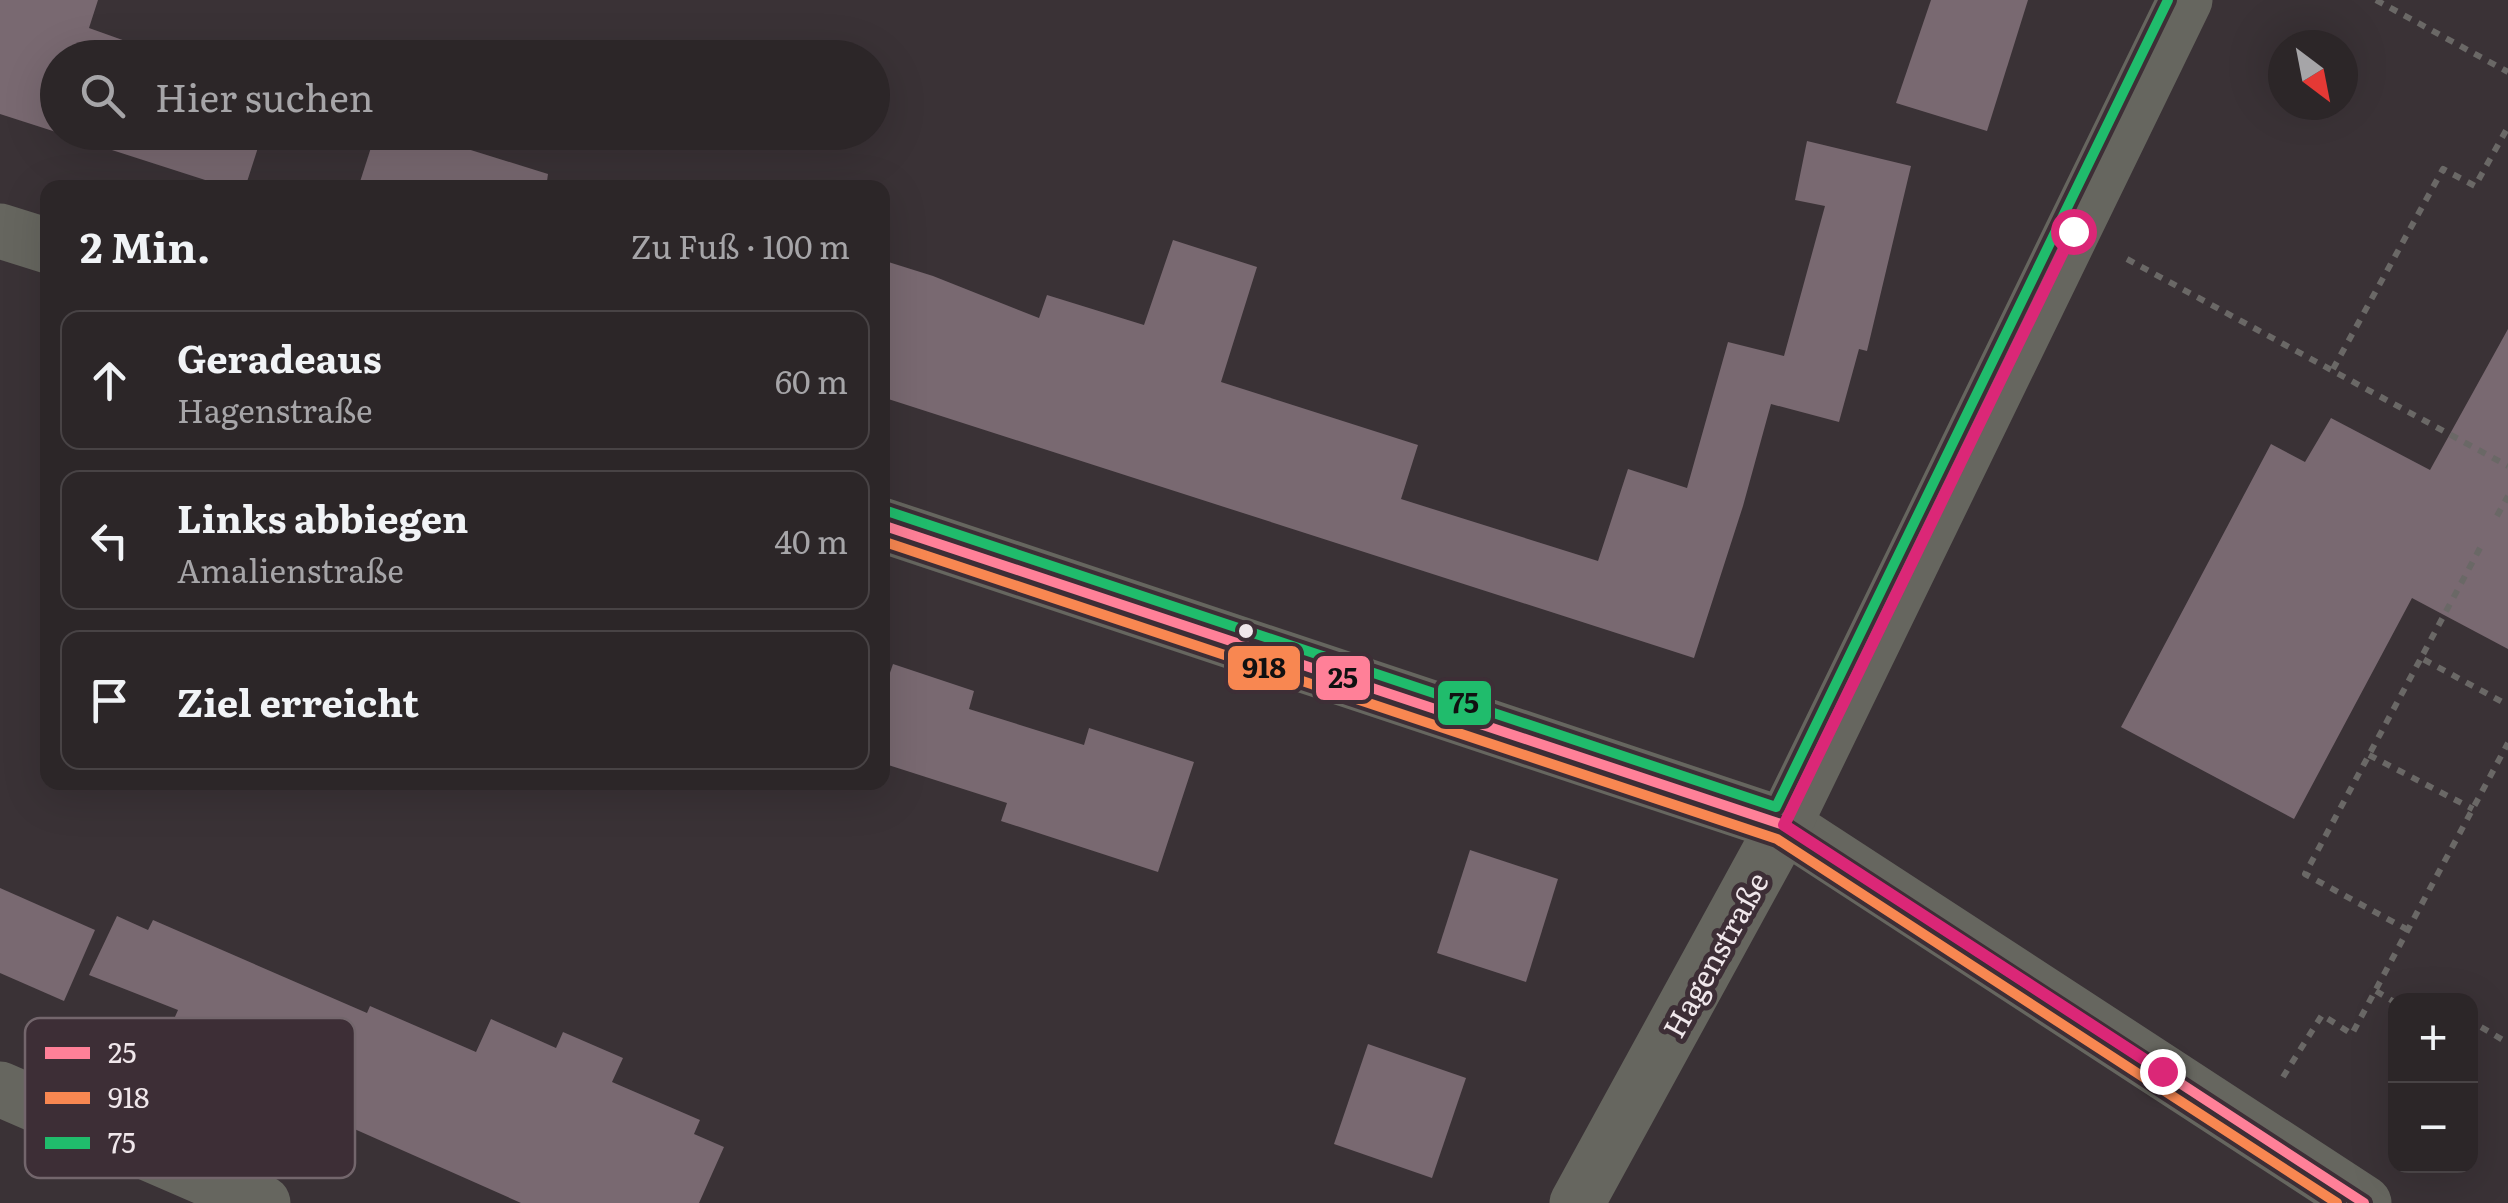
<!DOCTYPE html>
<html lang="de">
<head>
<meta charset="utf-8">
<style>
  :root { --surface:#2c2628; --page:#383234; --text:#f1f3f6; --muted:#a6a5a8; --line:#484345 }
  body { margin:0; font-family:Literata,serif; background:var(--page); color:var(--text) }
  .controls { position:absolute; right:30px; bottom:30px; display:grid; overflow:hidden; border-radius:20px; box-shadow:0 10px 40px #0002 }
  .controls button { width:90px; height:90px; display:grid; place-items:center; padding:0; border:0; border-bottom:2px solid var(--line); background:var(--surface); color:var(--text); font:50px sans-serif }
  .compass { position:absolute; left:2268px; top:30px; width:90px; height:90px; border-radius:50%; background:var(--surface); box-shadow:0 10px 40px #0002; rotate:148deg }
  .stop { position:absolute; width:30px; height:30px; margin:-22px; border:8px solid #db2777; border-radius:50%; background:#fff }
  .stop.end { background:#db2777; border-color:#fff; box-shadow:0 2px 10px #0008 }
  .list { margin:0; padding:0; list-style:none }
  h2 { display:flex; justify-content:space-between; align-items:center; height:130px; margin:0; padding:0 40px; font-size:42px }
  h2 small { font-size:32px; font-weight:400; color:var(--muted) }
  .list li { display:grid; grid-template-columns:65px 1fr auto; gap:30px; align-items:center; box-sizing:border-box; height:140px; margin:0 20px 20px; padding:0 20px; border:2px solid var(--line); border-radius:20px }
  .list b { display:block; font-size:38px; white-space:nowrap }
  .list p { margin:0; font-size:32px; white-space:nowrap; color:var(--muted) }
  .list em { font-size:32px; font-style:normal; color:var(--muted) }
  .icon { flex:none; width:55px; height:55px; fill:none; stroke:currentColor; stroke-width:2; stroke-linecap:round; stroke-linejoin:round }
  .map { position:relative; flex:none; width:2508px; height:1203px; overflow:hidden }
  .search { position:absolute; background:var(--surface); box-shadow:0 10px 40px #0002; left:40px; top:40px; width:850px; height:110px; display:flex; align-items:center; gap:25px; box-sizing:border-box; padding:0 35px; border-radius:55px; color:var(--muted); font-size:38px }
  .panel { position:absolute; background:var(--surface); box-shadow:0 10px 40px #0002; left:40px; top:180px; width:850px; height:610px; border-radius:20px }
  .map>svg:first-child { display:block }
  .building { fill:#796971 }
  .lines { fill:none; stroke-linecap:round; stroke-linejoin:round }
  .path { stroke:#6a6866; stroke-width:6; stroke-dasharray:8 8; stroke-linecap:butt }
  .minor { stroke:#66665f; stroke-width:55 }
  .bus-1-casing { stroke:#3d2e36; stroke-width:18 }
  .bus-2-casing { stroke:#3d2e36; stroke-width:18 }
  .bus-3-casing { stroke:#3d2e36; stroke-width:18 }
  .bus-1 { stroke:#ff8098; stroke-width:10 }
  .bus-2 { stroke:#f88751; stroke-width:10 }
  .bus-3 { stroke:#20bc6c; stroke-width:10 }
  .route { stroke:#db2777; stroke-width:12 }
  .bus-dot { fill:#f0e7eb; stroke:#3d2e36; stroke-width:4 }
  .labels { text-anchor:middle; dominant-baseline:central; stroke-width:10; stroke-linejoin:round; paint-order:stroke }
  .street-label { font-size:30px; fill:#f0e7eb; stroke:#3d2e36 }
  .key { fill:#3d2e36; stroke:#73666c; stroke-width:2.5 }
  .key-label { font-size:28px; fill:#f0e7eb }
  .line-badge { stroke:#3d2e36; stroke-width:4 }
  .pale-badge-label { font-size:28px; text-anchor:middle; font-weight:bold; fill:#111 }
</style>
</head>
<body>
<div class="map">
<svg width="2508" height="1203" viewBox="0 0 2508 1203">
  <rect width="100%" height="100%" fill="#3a3236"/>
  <g class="building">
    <path d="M 0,0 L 98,0 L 89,28 L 173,58 L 58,58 L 58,132 L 263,132 L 245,188 L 230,188 L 0,114 Z"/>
    <path d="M 1931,0 L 2028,0 L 1987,131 L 1896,103 Z"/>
    <path d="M 376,132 L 413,132 L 548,174 L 546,188 L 358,188 Z"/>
    <path d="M 1807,141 L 1911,166 L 1867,351 L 1859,349 L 1839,422 L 1771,404 L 1743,506 L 1694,658 L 882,397 L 882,260 L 933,276 L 1039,318 L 1047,295 L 1144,325 L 1173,240 L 1257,267 L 1221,382 L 1418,445 L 1401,499 L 1598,561 L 1628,469 L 1687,488 L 1728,342 L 1784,356 L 1825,206 L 1795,200 Z"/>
    <path d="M 2508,329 L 2508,649 L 2412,598 L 2294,819 L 2121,727 L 2271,444 L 2305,462 L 2331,418 L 2430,470 Z"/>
    <path d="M 893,664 L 974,691 L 969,709 L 1084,745 L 1089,728 L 1194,762 L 1158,872 L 1001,821 L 1007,803 L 882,763 L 882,696 Z"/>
    <path d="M 1470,850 L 1558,879 L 1526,982 L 1437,953 Z"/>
    <path d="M 0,888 L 95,930 L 64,1001 L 0,973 Z"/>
    <path d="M 117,916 L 148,930 L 153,920 L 367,1013 L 370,1006 L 476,1052 L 491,1019 L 556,1048 L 563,1032 L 623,1058 L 612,1082 L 700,1120 L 694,1134 L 724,1147 L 699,1203 L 521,1203 L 163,1044 L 178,1010 L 89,975 Z"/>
    <path d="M 1368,1044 L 1466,1078 L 1432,1178 L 1334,1144 Z"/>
  </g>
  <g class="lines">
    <g class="path">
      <path d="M 2376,0 L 2508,72"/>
      <path d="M 2127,259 L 2508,466"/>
      <path d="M 2333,369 L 2443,169 L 2475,186 L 2508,127"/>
      <path d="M 2497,516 L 2508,496"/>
      <path d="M 2480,548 L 2421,658 L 2508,705"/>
      <path d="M 2369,755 L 2473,809"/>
      <path d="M 2408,930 L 2305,874 L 2421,658"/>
      <path d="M 2376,991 L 2396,1003"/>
      <path d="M 2470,1032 L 2476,1024 L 2508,1043"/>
      <path d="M 2283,1077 L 2322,1015 L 2352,1034 L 2508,743"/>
    </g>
    <g class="minor">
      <path d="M 0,231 L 48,246"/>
      <path d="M 882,525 L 1784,825 L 2364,1203"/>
      <path d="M 0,1089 L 263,1203"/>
      <path d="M 1577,1203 L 1784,825 L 2185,0"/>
    </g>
    <defs>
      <path id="bus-1" d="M 882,525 L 1784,825 L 2364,1203"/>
      <path id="bus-2" d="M 882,541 L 1777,839 L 2337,1203"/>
      <path id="bus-3" d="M 887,511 L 1776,807 L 2168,0"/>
    </defs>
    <use href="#bus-1" class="bus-1-casing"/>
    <use href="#bus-2" class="bus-2-casing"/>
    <use href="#bus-3" class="bus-3-casing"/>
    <use href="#bus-1" class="bus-1"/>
    <use href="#bus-2" class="bus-2"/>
    <use href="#bus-3" class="bus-3"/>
  </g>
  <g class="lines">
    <path class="route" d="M 2073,231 L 1784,825 L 2162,1071"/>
  </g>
  <circle class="bus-dot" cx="1246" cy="631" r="9"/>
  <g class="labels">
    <g class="street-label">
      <text transform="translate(1714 954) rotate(-61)">Hagenstraße</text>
    </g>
  </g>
  <rect x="25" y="1018" width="330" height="160" rx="15" class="key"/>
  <rect x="45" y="1047" width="45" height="12" fill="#ff8098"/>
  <rect x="45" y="1092" width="45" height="12" fill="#f88751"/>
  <rect x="45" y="1137" width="45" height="12" fill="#20bc6c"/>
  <g class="key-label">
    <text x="108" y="1063">25</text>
    <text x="108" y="1108">918</text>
    <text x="108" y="1153">75</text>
  </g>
  <g class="line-badge">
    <rect x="1226" y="644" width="76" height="48" rx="10" fill="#f88751"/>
    <rect x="1314" y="654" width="58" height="48" rx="10" fill="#ff8098"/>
    <rect x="1436" y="679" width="57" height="48" rx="10" fill="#20bc6c"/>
  </g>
  <g class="pale-badge-label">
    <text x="1264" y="678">918</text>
    <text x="1343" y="688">25</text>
    <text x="1464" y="713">75</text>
  </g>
</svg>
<div class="controls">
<button>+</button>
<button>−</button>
</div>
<svg class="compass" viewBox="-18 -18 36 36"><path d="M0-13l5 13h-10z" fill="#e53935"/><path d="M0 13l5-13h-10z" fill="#a6a5a8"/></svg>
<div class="stop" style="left:2073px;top:231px"></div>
<div class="stop end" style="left:2162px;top:1071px"></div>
<div class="search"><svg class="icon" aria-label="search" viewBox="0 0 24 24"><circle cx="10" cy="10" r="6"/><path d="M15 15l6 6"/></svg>Hier suchen</div>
<section class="panel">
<h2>2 Min.<small>Zu Fuß · 100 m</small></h2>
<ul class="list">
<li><svg class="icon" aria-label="ahead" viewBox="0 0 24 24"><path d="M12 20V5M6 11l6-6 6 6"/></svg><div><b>Geradeaus</b><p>Hagenstraße</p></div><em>60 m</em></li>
<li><svg class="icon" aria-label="left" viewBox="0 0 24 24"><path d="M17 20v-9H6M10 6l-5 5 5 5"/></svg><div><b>Links abbiegen</b><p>Amalienstraße</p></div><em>40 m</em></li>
<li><svg class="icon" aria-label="arrive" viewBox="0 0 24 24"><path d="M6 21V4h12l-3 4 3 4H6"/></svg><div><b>Ziel erreicht</b></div></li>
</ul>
</section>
</div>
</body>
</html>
